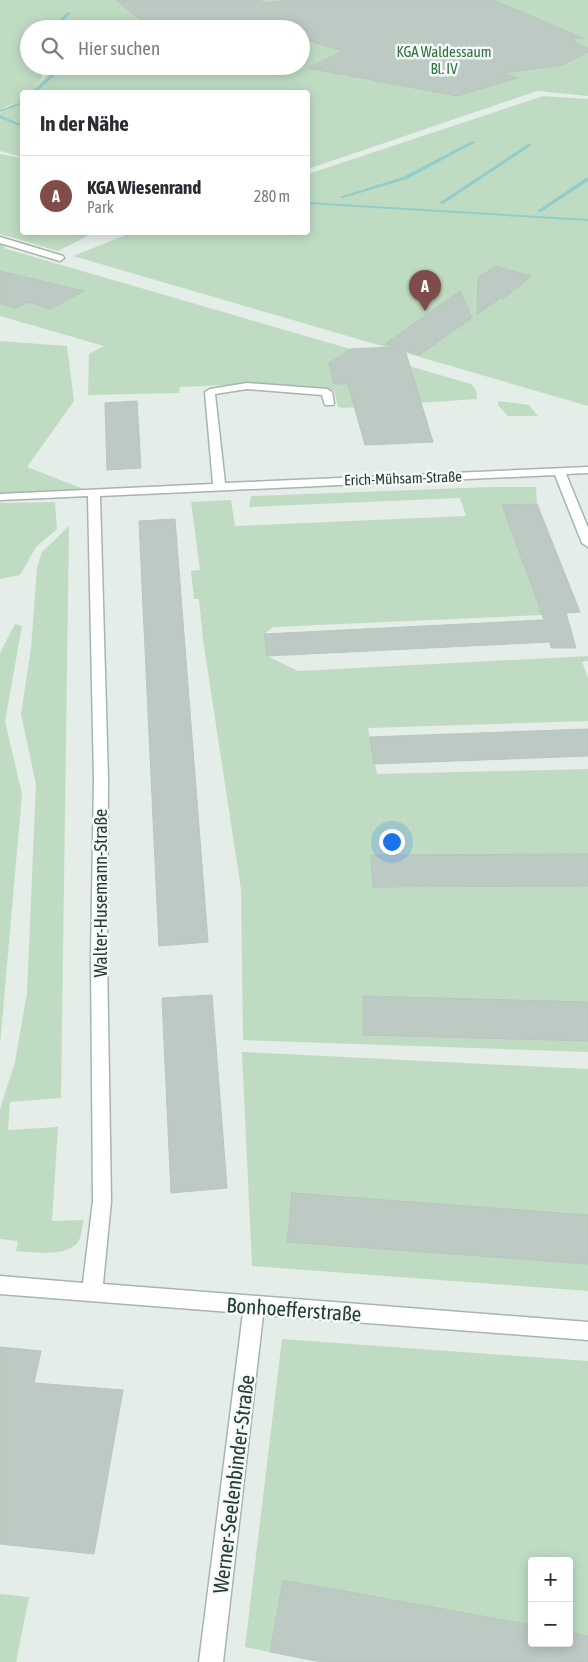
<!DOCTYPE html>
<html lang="de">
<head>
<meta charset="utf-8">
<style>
  :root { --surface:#fff; --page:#f7f7f7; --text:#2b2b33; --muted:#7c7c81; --line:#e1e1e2; --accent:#804c4a }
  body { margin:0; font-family:"Asap Condensed",sans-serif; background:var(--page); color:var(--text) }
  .controls { position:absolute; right:15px; bottom:15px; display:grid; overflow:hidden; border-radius:5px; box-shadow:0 2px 12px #0003 }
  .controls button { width:45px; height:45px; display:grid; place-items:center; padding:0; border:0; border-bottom:1px solid var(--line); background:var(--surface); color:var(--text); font:25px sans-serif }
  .you { position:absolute; left:391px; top:841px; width:18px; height:18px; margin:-12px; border:4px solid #fff; border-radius:50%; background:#1a73e8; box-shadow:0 0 0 8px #1a73e833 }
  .badge { display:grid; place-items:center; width:32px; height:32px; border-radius:50%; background:var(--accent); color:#fff; font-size:16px; font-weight:700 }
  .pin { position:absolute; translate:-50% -41px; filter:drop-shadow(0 1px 2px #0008) }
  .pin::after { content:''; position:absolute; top:26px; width:18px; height:15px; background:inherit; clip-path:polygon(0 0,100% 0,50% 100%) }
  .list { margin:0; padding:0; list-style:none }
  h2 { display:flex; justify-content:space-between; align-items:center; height:65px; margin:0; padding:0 20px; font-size:21px }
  h2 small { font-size:16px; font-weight:400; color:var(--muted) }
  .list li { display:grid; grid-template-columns:32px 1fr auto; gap:15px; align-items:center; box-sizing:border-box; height:80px; padding:0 20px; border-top:1px solid var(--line) }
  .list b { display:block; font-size:19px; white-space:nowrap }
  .list p { margin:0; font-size:16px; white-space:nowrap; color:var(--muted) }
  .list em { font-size:16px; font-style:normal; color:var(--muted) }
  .icon { flex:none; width:28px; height:28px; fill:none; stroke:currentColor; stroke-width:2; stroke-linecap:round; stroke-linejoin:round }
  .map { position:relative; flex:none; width:588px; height:1662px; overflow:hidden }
  .search { position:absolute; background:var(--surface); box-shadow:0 2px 12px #0003; left:20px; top:20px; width:290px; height:55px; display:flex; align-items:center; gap:12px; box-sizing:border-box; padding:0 18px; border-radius:28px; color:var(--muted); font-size:19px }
  .panel { position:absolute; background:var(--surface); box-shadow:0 2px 12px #0003; left:20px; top:90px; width:290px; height:145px; border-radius:5px }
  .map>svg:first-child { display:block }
  .green { fill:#bfdcc3; fill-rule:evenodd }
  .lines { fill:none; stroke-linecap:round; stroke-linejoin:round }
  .stream { fill:#91cdcd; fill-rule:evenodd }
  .building { fill:#bdcac3; stroke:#b7c6be }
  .minor-casing { stroke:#a7b5ae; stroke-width:3 }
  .minor { fill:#fff; fill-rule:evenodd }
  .labels { text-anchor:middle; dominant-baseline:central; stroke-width:5; stroke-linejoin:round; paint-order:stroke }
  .far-park-label { font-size:15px; fill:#327141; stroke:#f5f9f7 }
  .far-street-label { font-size:15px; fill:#253d33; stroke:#f5f9f7 }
  .street-label { font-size:18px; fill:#253d33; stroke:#f5f9f7 }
  .near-street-label { font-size:21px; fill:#253d33; stroke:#f5f9f7 }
</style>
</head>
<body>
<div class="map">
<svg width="588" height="1662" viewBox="0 0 588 1662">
  <rect width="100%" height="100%" fill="#e4ede8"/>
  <g class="green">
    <path d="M 0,0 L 588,0 L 588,96 L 537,91 L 308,169 L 308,92 L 22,92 L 22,157 L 0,151 L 0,113 L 15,102 L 0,110 ZM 29,29 L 301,29 L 301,66 L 181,66 L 168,69 L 144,66 L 56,66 L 36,86 L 42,78 L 44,66 L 29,66 Z"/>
    <path d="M 543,96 L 588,99 L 588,406 L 73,256 L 131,233 L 308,232 L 308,174 Z"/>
    <path d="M 0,154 L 22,158 L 22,232 L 93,233 L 58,251 L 0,234 Z"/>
    <path d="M 0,244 L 6,246 L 3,248 L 471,384 L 476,390 L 477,399 L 343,408 L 338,407 L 334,390 L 250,384 L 180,387 L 179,393 L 88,395 L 89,354 L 104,346 L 0,316 Z"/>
    <path d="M 0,341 L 67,346 L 74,401 L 27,467 L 94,493 L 0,497 Z"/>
    <path d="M 498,401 L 529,405 L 538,416 L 508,416 L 498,405 Z"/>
    <path d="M 491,487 L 536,487 L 537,504 L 502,506 L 542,615 L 273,627 L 264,634 L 267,656 L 298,671 L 588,656 L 588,661 L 582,662 L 588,678 L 588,721 L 368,728 L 377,774 L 588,769 L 588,854 L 371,856 L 373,887 L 588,886 L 588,1052 L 243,1040 L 241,889 L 203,640 L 199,599 L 194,599 L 191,571 L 200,570 L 191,502 L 231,500 L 235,526 L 466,516 L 460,498 L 249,507 L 251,496 Z"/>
    <path d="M 55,502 L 57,529 L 36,547 L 20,575 L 0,579 L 0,503 Z"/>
    <path d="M 69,526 L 61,1098 L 10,1102 L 8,1130 L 58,1127 L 52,1221 L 84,1220 C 82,1226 82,1235 79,1240 C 70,1258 32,1252 16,1251 L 18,1241 L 0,1239 L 0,1109 L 15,1062 L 27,993 L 36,784 L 21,714 L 31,648 L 37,568 L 42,552 Z"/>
    <path d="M 15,624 L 22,626 L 5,721 L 22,794 L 0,1045 L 0,653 Z"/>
    <path d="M 242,1052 L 588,1069 L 588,1291 L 252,1266 Z"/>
    <path d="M 282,1339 L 588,1361 L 588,1636 L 569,1632 L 569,1561 L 532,1561 L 532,1625 L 283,1580 L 270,1652 L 245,1647 Z"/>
    <path d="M 0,1594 L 29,1597 L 16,1662 L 0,1662 Z"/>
  </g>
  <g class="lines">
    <g class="stream">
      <path d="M 68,12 L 71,13 L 54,29 L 50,29 Z"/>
      <path d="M 49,66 L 53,66 L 54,76 L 36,92 L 32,92 L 50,76 Z"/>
      <path d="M 22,102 L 22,104 L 0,112 L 0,110 Z"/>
      <path d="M 0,115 L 22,125 L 22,127 L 0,118 Z"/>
      <path d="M 472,141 L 476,142 L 407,179 L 343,198 L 339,197 L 403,177 Z"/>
      <path d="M 528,144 L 532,145 L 443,204 L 439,203 Z"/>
      <path d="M 586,178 L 588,178 L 588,181 L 541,212 L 537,211 Z"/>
      <path d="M 308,202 L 588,219 L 588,221 L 308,204 Z"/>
    </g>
  </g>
  <g class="building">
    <path d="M 116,0 L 260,0 L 265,3 L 287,0 L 493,0 L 583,38 L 571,39 L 588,49 L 588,52 L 562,65 L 503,73 L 518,78 L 457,96 L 308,68 L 343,51 L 301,38 L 301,29 L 152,29 Z"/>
    <path d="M 495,266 L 531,276 L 503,299 L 500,298 L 477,315 L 478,278 Z"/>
    <path d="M 0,271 L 84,291 L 51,309 L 28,302 L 17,308 L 0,304 Z"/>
    <path d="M 460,291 L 472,318 L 419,355 L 405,350 L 433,442 L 365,445 L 348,384 L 334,384 L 329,363 L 351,349 L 394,347 L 385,344 Z"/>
    <path d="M 137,401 L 141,468 L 107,470 L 105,403 Z"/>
    <path d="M 537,504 L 580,612 L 566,613 L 576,648 L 551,648 L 550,642 L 267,656 L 264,634 L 544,620 L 502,505 Z"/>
    <path d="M 175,519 L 208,942 L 159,946 L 139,521 Z"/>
    <path d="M 588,729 L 588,756 L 374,764 L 370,737 Z"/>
    <path d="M 588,854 L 588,886 L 373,887 L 371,855 Z"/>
    <path d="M 212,995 L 227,1188 L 171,1193 L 162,998 Z"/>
    <path d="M 363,996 L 588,1002 L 588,1041 L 363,1035 Z"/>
    <path d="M 292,1193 L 588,1215 L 588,1264 L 287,1242 Z"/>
    <path d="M 0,1347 L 41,1351 L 34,1383 L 123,1390 L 94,1554 L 0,1544 Z"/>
    <path d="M 283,1580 L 532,1625 L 532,1643 L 569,1643 L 569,1632 L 588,1636 L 588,1662 L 322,1662 L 270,1652 Z"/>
  </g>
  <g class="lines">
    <defs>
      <g id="minor">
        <path d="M 0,237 L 63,256 L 64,258 L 60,261 L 0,243 Z"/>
        <path d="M 247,383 L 327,389 L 332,392 L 334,403 L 333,405 L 325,405 L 322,395 L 247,389 L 215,394 L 225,483 L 588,467 L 588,473 L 566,474 L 588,528 L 588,547 L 582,543 L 555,475 L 100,496 L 108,779 L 107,957 L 111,1201 L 103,1284 L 588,1322 L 588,1340 L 263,1315 L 223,1662 L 199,1662 L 243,1313 L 0,1294 L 0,1276 L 83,1283 L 93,1201 L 91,957 L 94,779 L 88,496 L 0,500 L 0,494 L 213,484 L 205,392 L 210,389 Z"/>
      </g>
    </defs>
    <use href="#minor" class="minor-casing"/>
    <use href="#minor" class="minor"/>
  </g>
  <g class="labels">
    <g class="far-park-label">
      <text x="444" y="51">KGA Waldessaum<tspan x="444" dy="17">Bl. IV</tspan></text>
    </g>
    <g class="far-street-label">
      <text transform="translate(403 478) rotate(-2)">Erich-Mühsam-Straße</text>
    </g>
    <g class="street-label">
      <text transform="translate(100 893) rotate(-90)">Walter-Husemann-Straße</text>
    </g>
    <g class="near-street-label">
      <text transform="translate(294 1309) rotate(4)">Bonhoefferstraße</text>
      <text transform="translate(233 1484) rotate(-83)">Werner-Seelenbinder-Straße</text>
    </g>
  </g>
</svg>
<div class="controls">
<button>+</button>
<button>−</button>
</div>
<div class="you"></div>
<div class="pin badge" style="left:425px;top:311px">A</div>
<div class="search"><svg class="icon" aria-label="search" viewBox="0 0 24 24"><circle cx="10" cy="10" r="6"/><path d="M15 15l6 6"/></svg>Hier suchen</div>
<section class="panel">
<h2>In der Nähe<small></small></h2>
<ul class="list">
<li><span class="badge">A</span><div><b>KGA Wiesenrand</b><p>Park</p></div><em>280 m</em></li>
</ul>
</section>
</div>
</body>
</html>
